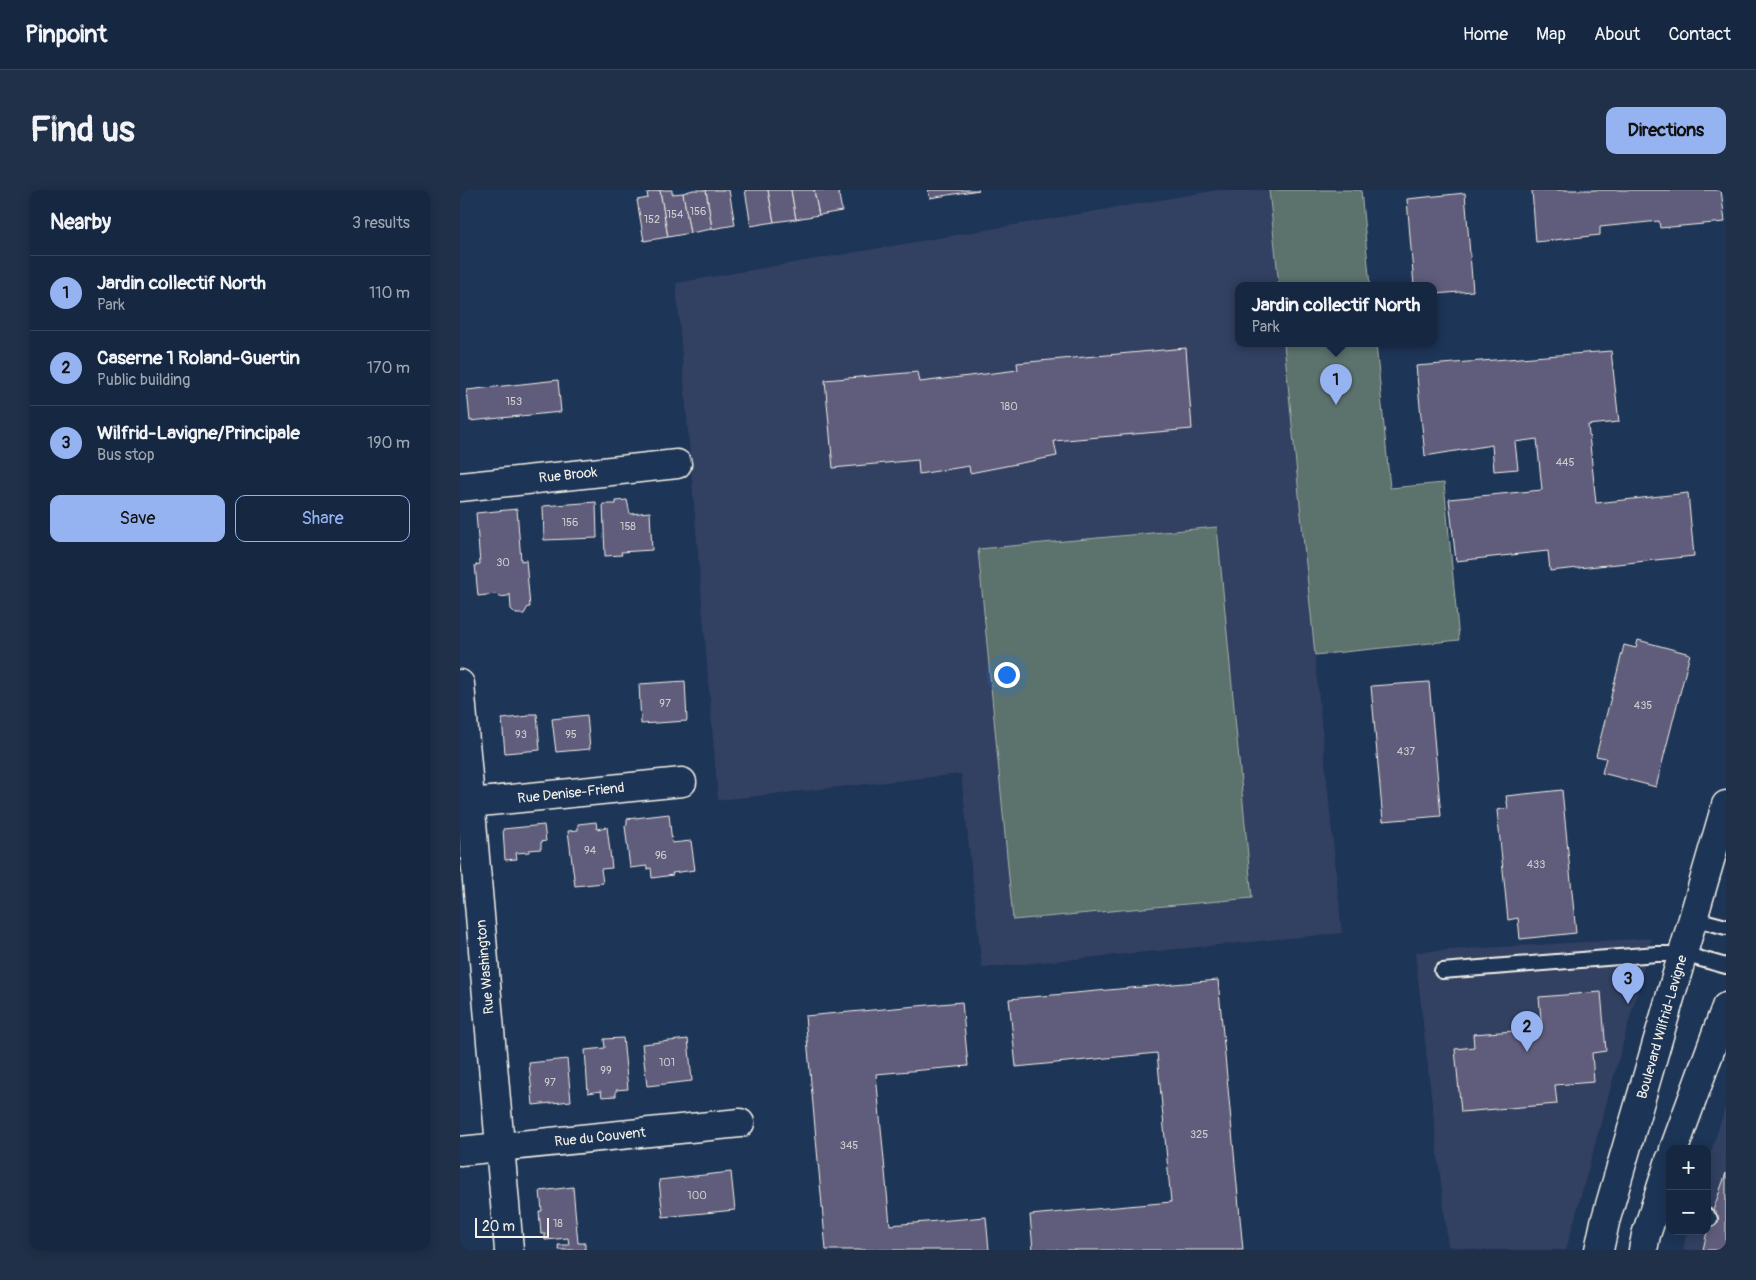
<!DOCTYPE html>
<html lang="en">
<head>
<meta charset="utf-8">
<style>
  :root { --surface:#162841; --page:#1f3048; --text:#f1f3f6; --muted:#9ea6b1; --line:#35445a; --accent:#95b2f1 }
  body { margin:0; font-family:Pangolin,sans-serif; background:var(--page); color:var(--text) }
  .controls { position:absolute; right:15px; bottom:15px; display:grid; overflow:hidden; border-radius:10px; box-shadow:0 2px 12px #0003 }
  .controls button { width:45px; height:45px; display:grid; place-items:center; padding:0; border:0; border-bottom:1px solid var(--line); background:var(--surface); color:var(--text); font:25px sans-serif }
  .scale { position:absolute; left:15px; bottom:12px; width:74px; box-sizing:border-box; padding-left:5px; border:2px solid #f4f1e8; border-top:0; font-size:14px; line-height:18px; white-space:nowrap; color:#f4f1e8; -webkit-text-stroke:4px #1d3557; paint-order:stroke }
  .you { position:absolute; left:546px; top:484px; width:18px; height:18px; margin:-12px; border:4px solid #fff; border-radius:50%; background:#1a73e8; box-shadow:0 0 0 8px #1a73e833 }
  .badge { display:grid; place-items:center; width:32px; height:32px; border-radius:50%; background:var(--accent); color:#111; font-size:16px; font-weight:700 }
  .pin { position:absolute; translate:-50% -41px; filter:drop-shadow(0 1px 2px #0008) }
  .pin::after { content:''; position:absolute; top:26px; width:18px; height:15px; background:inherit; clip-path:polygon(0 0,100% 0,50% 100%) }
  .popup { position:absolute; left:775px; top:92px; width:202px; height:65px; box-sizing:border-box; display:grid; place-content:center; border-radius:10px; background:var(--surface); filter:drop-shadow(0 1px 4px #0005); font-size:16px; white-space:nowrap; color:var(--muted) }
  .popup b { font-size:19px; color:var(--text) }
  .popup::after { content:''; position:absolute; left:50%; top:100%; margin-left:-10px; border:10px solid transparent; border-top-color:var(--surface) }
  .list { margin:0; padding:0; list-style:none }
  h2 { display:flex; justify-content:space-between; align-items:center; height:65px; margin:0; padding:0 20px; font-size:21px }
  h2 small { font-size:16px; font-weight:400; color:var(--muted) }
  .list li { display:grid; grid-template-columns:32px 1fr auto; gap:15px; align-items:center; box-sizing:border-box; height:75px; padding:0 20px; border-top:1px solid var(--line) }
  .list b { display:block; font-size:19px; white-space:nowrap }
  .list p { margin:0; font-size:16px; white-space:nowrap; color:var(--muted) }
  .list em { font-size:16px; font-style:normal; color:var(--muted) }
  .actions { display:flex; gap:10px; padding:15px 20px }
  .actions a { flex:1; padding:11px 0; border:1px solid var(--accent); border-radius:10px; text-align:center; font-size:18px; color:var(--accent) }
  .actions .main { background:var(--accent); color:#111 }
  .map { position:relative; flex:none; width:1266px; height:1060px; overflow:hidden; border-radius:10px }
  header { display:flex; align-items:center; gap:30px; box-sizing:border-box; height:70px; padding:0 25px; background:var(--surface); border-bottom:1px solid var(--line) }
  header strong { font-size:24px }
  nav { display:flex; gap:28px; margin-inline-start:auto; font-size:18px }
  .intro { display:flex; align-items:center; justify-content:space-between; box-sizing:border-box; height:120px; padding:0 30px }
  h1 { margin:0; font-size:35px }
  .button { padding:12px 22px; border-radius:10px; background:var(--accent); color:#111; font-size:18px; font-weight:700 }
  main { display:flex; gap:30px; padding:0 30px }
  aside { flex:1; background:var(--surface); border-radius:10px; box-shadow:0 2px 12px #0003 }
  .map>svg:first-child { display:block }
  .built { fill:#314162 }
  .green { fill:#5c726d; stroke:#a8b2aa }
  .building { fill:#605d7b; stroke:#f4f1e8 }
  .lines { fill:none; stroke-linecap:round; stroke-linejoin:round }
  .service-casing { stroke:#f4f1e8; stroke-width:18 }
  .minor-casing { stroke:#f4f1e8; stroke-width:31 }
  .secondary-casing { stroke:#f4f1e8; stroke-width:31 }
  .service { stroke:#1d3557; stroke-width:14 }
  .minor { stroke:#1d3557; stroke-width:28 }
  .secondary { stroke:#1d3557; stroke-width:28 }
  .labels { text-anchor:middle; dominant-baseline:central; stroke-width:4; stroke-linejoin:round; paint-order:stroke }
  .number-label { font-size:11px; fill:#cfcccd }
  .street-label { font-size:14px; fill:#f4f1e8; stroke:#1d3557 }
</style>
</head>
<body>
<header>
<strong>Pinpoint</strong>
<nav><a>Home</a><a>Map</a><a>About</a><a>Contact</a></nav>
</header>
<div class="intro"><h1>Find us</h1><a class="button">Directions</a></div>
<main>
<aside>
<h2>Nearby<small>3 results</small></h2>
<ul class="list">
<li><span class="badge">1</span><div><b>Jardin collectif North</b><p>Park</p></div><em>110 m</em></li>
<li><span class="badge">2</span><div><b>Caserne 1 Roland-Guertin</b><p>Public building</p></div><em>170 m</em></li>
<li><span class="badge">3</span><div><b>Wilfrid-Lavigne/Principale</b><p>Bus stop</p></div><em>190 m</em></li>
</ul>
<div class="actions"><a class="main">Save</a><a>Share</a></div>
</aside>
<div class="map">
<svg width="1266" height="1060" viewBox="0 0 1266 1060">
  <rect width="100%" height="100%" fill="#1d3557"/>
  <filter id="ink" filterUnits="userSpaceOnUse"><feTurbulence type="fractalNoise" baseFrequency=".02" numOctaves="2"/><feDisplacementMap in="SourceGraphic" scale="10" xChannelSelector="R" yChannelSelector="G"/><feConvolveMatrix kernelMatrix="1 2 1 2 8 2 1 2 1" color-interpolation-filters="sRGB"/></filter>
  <g filter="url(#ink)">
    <g class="built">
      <path d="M 758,0 L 809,0 L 819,96 L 778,96 L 778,154 L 824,154 L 882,743 L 522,778 L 501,584 L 258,610 L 216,93 Z"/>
      <path d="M 1192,748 L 1106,1060 L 1019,1060 L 988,1056 L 955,762 Z"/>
      <path d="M 1266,915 L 1266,1060 L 1223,1060 L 1227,1041 L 1247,1041 L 1247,974 Z"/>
    </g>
    <g class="green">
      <path d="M 809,0 L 901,0 L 910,96 L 819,96 Z"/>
      <path d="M 824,154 L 916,154 L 930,298 L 984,293 L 999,450 L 855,465 Z"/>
      <path d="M 757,337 L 792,708 L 553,730 L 518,359 Z"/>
    </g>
    <g class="building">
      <path d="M 200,0 L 208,47 L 184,51 L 177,10 L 188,8 L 187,3 Z"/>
      <path d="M 200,0 L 212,0 L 212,4 L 223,3 L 230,43 L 208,47 Z"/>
      <path d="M 246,0 L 269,0 L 275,35 L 252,39 Z"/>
      <path d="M 246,0 L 252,39 L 230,43 L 223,3 L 233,0 Z"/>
      <path d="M 285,0 L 308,0 L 314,32 L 291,36 Z"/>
      <path d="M 308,0 L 331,0 L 336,29 L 314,32 Z"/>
      <path d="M 331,0 L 354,0 L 359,25 L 336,29 Z"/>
      <path d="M 354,0 L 378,0 L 382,21 L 359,25 Z"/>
      <path d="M 468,0 L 519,0 L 470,8 Z"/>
      <path d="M 1072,0 L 1261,0 L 1265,32 L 1200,38 L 1199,31 L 1140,37 L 1140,45 L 1076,52 Z"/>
      <path d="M 1005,3 L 1013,101 L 974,104 L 974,96 L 954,96 L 947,9 Z"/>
      <path d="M 726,158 L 732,239 L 594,251 L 597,266 L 510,283 L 509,276 L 459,284 L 458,270 L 373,278 L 365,190 L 458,182 L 460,192 L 558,180 L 557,173 Z"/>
      <path d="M 1151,161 L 1159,232 L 1128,235 L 1136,313 L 1228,303 L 1234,366 L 1090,381 L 1088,361 L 996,371 L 989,309 L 1082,300 L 1077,249 L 1055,252 L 1058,279 L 1034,281 L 1032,255 L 965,266 L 956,176 Z"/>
      <path d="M 98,190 L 101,222 L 10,231 L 7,200 Z"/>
      <path d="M 167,310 L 170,324 L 190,322 L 192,360 L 161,362 L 162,365 L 145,366 L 143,314 L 156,314 L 156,311 Z"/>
      <path d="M 136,312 L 137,348 L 84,350 L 83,316 Z"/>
      <path d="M 57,319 L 61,371 L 66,370 L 70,417 L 68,417 L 64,424 L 56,424 L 51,419 L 50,404 L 48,406 L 39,407 L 36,404 L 18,406 L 15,375 L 20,374 L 16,323 Z"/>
      <path d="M 1178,450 L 1230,464 L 1196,597 L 1142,583 L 1146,568 L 1136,566 L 1164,455 L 1176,458 Z"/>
      <path d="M 225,491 L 227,531 L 181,534 L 179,494 Z"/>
      <path d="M 969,492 L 981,626 L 923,631 L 911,496 Z"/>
      <path d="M 69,524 L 77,524 L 80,560 L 45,563 L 42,529 L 69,526 Z"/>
      <path d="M 127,525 L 130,559 L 96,562 L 92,529 Z"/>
      <path d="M 1102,600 L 1116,743 L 1060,749 L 1058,728 L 1048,730 L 1037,620 L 1048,618 L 1046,606 Z"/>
      <path d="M 209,624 L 212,653 L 231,651 L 235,680 L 212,683 L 213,685 L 192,688 L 191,678 L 187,679 L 187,676 L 170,678 L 165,636 L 167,635 L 167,629 Z"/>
      <path d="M 136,632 L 137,639 L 147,637 L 152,678 L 141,679 L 143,693 L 115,696 L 108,641 L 118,640 L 118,634 Z"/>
      <path d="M 84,635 L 86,651 L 81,652 L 81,659 L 69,660 L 69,662 L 56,663 L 57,669 L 45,670 L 43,639 Z"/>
      <path d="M 758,790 L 783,1060 L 573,1060 L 570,1025 L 711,1012 L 697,863 L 556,877 L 549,809 Z"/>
      <path d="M 1141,802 L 1146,861 L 1132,863 L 1134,892 L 1095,895 L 1097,914 L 1001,922 L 995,859 L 1014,857 L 1013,844 L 1082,839 L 1079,807 Z"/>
      <path d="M 502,812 L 508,876 L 416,884 L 430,1035 L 526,1027 L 529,1060 L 366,1060 L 345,826 Z"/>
      <path d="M 163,848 L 168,899 L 156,900 L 156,906 L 142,907 L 141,901 L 128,903 L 125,860 L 145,858 L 144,849 Z"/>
      <path d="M 228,849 L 232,891 L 187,896 L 182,854 Z"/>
      <path d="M 107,869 L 111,911 L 73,915 L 69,873 Z"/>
      <path d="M 271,982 L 275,1020 L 203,1027 L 199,990 Z"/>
      <path d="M 1266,983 L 1266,1060 L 1243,1060 L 1249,1032 Z"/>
      <path d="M 113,997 L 118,1053 L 125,1053 L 125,1060 L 99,1060 L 98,1055 L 109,1055 L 108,1048 L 85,1050 L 85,1044 L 81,1044 L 79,1021 L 82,1021 L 80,1001 Z"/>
    </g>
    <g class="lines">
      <defs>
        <g id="service">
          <path d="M 1232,728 L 1266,737"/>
          <path d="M 982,781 L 1197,764 L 1223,764 L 1266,776"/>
          <path d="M 1247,1026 L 1250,1029"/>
        </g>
        <g id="minor">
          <path d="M 0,297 L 217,274"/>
          <path d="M 0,494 L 49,1060"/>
          <path d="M 0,614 L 222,592"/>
          <path d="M 0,961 L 280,933"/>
        </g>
        <g id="secondary">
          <path d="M 1214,959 L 1266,817"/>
          <path d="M 1139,1060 L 1145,1032 L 1266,615"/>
          <path d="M 1183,1060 L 1186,1045 L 1210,970"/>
        </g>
      </defs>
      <use href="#service" class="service-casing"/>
      <use href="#minor" class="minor-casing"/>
      <use href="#secondary" class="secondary-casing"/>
      <use href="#service" class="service"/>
      <use href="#minor" class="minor"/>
      <use href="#secondary" class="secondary"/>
    </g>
  </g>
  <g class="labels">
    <g class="number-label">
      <text x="238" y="21">156</text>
      <text x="215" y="24">154</text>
      <text x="192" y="29">152</text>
      <text x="54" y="211">153</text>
      <text x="549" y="216">180</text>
      <text x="1105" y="272">445</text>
      <text x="110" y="332">156</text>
      <text x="168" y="336">158</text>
      <text x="43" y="372">30</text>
      <text x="205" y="513">97</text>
      <text x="1183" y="515">435</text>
      <text x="61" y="544">93</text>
      <text x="111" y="544">95</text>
      <text x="946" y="561">437</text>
      <text x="130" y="660">94</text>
      <text x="201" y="665">96</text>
      <text x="1076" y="674">433</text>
      <text x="207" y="872">101</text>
      <text x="146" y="880">99</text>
      <text x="90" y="892">97</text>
      <text x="739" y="944">325</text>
      <text x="389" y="955">345</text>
      <text x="237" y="1005">100</text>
      <text x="98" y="1033">18</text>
    </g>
    <g class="street-label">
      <text transform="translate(108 285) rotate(-6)">Rue Brook</text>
      <text transform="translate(111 603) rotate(-6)">Rue Denise-Friend</text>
      <text transform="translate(25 777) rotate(-95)">Rue Washington</text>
      <text transform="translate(1202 837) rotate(-74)">Boulevard Wilfrid-Lavigne</text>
      <text transform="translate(140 947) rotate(-6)">Rue du Couvent</text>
    </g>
  </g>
</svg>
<div class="controls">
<button>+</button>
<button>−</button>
</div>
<div class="scale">20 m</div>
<div class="you"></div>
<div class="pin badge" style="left:876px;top:215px">1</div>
<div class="popup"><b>Jardin collectif North</b>Park</div>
<div class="pin badge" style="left:1067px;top:862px">2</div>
<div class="pin badge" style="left:1168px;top:814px">3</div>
</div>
</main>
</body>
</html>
